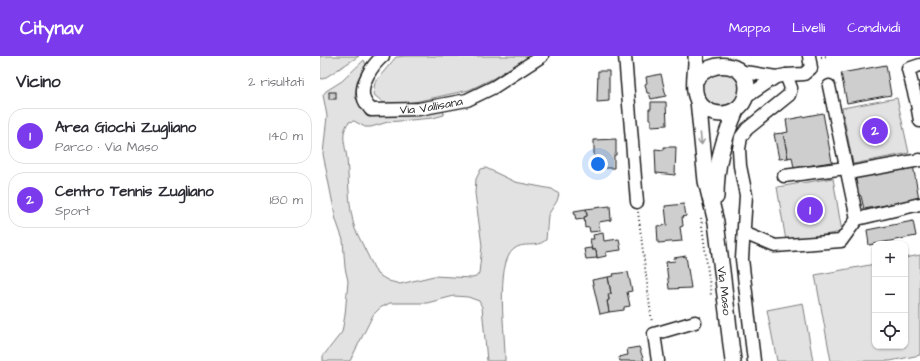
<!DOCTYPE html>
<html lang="it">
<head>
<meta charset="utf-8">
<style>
  :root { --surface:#fff; --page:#f2f2f3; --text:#2b2b33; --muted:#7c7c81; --line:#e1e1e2; --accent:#7c3aed }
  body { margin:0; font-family:"Architects Daughter",sans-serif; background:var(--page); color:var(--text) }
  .controls { position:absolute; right:12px; bottom:12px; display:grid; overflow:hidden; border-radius:8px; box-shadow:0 1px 3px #0004 }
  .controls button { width:36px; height:36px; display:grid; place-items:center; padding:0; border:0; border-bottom:1px solid var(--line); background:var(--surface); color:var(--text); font:20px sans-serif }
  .you { position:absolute; left:278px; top:108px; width:14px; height:14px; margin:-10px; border:3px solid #fff; border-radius:50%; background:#1a73e8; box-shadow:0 0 0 6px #1a73e833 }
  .badge { display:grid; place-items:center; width:26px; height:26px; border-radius:50%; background:var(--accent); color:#fff; font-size:13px; font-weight:700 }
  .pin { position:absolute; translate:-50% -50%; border:2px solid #fff; box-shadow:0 1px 4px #0006 }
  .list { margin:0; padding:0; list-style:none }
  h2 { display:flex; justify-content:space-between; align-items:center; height:52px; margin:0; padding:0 16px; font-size:17px }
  h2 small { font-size:13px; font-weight:400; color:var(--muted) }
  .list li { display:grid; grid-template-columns:26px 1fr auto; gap:12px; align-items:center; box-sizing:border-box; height:56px; margin:0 8px 8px; padding:0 8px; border:1px solid var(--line); border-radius:16px }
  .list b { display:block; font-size:15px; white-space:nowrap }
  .list p { margin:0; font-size:13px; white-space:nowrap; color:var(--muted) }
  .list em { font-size:13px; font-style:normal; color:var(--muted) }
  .icon { flex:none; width:22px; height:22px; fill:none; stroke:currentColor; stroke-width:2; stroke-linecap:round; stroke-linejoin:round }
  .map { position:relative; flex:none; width:600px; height:305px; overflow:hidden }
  header { display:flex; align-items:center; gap:24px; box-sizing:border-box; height:56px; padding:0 20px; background:var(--accent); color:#fff }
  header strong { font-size:19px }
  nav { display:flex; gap:22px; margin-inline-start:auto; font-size:14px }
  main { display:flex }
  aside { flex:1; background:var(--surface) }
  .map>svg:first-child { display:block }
  .green { fill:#e2e2e2; stroke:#7f7f7f }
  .building { fill:#cecece; stroke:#1c1c1c }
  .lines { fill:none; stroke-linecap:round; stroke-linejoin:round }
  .minor-casing { stroke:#1c1c1c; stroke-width:15 }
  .major-casing { stroke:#1c1c1c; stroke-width:18 }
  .path { stroke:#1c1c1c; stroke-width:2; stroke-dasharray:1 3; stroke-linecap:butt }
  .minor { stroke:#fff; stroke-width:12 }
  .major { stroke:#fff; stroke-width:15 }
  .oneway { stroke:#999 }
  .labels { text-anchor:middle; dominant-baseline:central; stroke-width:3.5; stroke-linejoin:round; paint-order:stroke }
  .street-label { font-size:12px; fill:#1c1c1c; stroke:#fff }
</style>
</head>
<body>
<header>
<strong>Citynav</strong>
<nav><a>Mappa</a><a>Livelli</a><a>Condividi</a></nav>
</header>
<main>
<aside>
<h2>Vicino<small>2 risultati</small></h2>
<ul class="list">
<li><span class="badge">1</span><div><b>Area Giochi Zugliano</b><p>Parco · Via Maso</p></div><em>140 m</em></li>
<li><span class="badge">2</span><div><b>Centro Tennis Zugliano</b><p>Sport</p></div><em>180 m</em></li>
</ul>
</aside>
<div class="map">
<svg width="600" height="305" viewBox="0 0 600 305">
  <rect width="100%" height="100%" fill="#fff"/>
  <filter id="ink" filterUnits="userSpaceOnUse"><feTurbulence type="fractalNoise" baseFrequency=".025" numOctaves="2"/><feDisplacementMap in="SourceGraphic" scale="8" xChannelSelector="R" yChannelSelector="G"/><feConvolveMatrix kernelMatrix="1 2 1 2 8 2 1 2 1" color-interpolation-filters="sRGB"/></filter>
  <g filter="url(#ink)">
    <g class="green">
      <path d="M 0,0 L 39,0 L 3,23 L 0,22 Z"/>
      <path d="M 86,0 L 218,0 L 188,13 L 174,22 L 149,34 L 85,48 L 123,54 L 124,59 L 113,62 L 68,66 L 51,71 L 45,71 L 34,65 L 29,66 C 26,69 25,73 24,77 C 23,85 26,94 27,102 C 29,126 28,150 35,173 L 57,218 L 69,225 L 80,228 L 114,220 L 152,222 L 156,221 L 159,217 L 162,190 L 155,137 L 156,123 L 161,113 L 166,112 L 195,126 L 232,133 L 239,138 L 237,145 L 228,159 L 226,184 C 215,193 204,185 194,193 C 174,208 186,281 185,305 L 167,305 L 162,251 L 159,245 L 148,241 L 134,240 L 107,247 L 70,247 L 60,252 L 53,259 L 30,305 L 3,305 L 3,300 L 22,276 L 25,259 L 28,225 L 25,212 L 23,184 L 16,164 L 3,98 L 7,60 L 3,39 L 6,35 L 22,25 L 44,4 L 46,9 L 37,25 L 35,41 L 41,50 L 65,48 L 53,38 L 55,26 L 76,1 Z"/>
      <path d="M 413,16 C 415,20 420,26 420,30 C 421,59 377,55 383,28 C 383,24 387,21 389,17 Z"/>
      <path d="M 577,42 L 589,97 L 533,108 L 522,52 Z"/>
      <path d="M 513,122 L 522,176 L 466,185 L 457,131 Z"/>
      <path d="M 600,199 L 600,299 L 570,305 L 511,305 L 495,219 L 555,208 L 555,290 L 585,290 L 585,202 Z"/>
      <path d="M 483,247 L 493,305 L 457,305 L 447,254 Z"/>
    </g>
    <g class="building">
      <path d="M 566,9 L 571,39 L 527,47 L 521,17 Z"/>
      <path d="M 278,15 L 289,15 L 289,45 L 277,46 Z"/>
      <path d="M 341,18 L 346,40 L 331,43 L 329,37 L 327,37 L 325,28 L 327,27 L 326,21 Z"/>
      <rect x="9" y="36" width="7" height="7"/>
      <path d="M 331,46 L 346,46 L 347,69 L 331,70 L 331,63 L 329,63 L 329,53 L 331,53 Z"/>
      <path d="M 503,57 L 512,106 L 474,112 L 472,101 L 468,102 L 463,77 L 468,76 L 466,64 Z"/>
      <path d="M 463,77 L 468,102 L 459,103 L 454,78 Z"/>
      <path d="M 296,83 L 296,99 L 294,99 L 294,112 L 274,112 L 274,84 Z"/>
      <path d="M 344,91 L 356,91 L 355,119 L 336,117 L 335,93 L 344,94 Z"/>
      <path d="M 593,109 L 599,143 L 544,153 L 541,140 L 538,138 L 535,120 Z"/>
      <path d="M 364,148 L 366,160 L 362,161 L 363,170 L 360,171 L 362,185 L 338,187 L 337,170 L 347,169 L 345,150 Z"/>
      <path d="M 290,150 L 291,164 L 279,166 L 280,175 L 270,176 L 269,171 L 265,172 L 264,161 L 267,160 L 266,153 Z"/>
      <path d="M 266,153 L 267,160 L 264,161 L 264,163 L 256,164 L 254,155 Z"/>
      <path d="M 593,165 L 596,180 L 549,189 L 547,174 Z"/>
      <path d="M 283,177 L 284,185 L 299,183 L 301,194 L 286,196 L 286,200 L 277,202 L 276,194 L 272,194 L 270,183 L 274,183 L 273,179 Z"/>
      <path d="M 271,192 L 272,194 L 276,194 L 277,202 L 266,203 L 264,193 Z"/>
      <path d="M 366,200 L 371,232 L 349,233 L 346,206 L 355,205 L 354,202 Z"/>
      <path d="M 308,216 L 312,235 L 307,236 L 310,250 L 304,251 L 304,254 L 289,256 L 287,245 L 289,244 L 288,238 L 291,238 L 288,221 L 294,220 L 293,218 Z"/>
      <path d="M 288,221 L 291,238 L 288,238 L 289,244 L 287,245 L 289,256 L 280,258 L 272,224 Z"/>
      <path d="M 319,291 L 324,305 L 300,305 L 299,301 L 308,299 L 307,293 Z"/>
    </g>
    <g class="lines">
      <defs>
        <g id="minor">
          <path id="s1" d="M 63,0 C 52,9 39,29 44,43 C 45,47 49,51 51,54 L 99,53 L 147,44 L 174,31 L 222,0"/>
          <path d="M 305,0 L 317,146"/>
          <path d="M 600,9 L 588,13 L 597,48 L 600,65"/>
          <path d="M 422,16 L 432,17 L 456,21"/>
          <path d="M 466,19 L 484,18 L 491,12 L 489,0"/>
          <path d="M 509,30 L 537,163"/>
          <path d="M 426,41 L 456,21 L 466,19 L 471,32 L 469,39 L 427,73 L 421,81 L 419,93 L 420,110 L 426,139 L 422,203 L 434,305"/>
          <path d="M 528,117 L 600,104"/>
          <path d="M 464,120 L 526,112"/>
          <path d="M 424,177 L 455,190 L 521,185 L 537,163 L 600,148"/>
          <path d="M 338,305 L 334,278 L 375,266"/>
        </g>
        <g id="major">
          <path d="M 375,25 C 390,0 434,6 426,39 C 420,64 383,64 376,40 C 372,28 377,12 376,0"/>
          <path id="s2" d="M 378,44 L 386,125 L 396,166 L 413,305"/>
          <path d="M 396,141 C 396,107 403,85 416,54"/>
        </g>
      </defs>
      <use href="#minor" class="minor-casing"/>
      <use href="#major" class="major-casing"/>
      <g class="path">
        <path d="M 501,1 L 507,0"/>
        <path d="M 318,156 L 332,267"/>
        <path d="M 381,162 L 391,239"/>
      </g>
      <use href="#minor" class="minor"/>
      <use href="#major" class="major"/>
    </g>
    <defs><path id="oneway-shaft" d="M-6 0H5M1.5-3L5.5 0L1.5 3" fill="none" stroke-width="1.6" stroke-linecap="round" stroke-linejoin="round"/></defs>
    <use class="oneway" href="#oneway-shaft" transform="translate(381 83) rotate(84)"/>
  </g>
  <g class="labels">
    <g class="street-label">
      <text stroke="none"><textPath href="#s1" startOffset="123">Via Vallisana</textPath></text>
      <text stroke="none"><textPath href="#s2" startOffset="193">Via Maso</textPath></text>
    </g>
  </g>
</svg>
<div class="controls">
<button>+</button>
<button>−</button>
<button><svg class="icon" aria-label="locate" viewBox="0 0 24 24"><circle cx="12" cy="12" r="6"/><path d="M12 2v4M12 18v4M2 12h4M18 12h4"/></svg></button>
</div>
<div class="you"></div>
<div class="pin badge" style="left:490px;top:154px">1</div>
<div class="pin badge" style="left:555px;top:75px">2</div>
</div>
</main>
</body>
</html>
